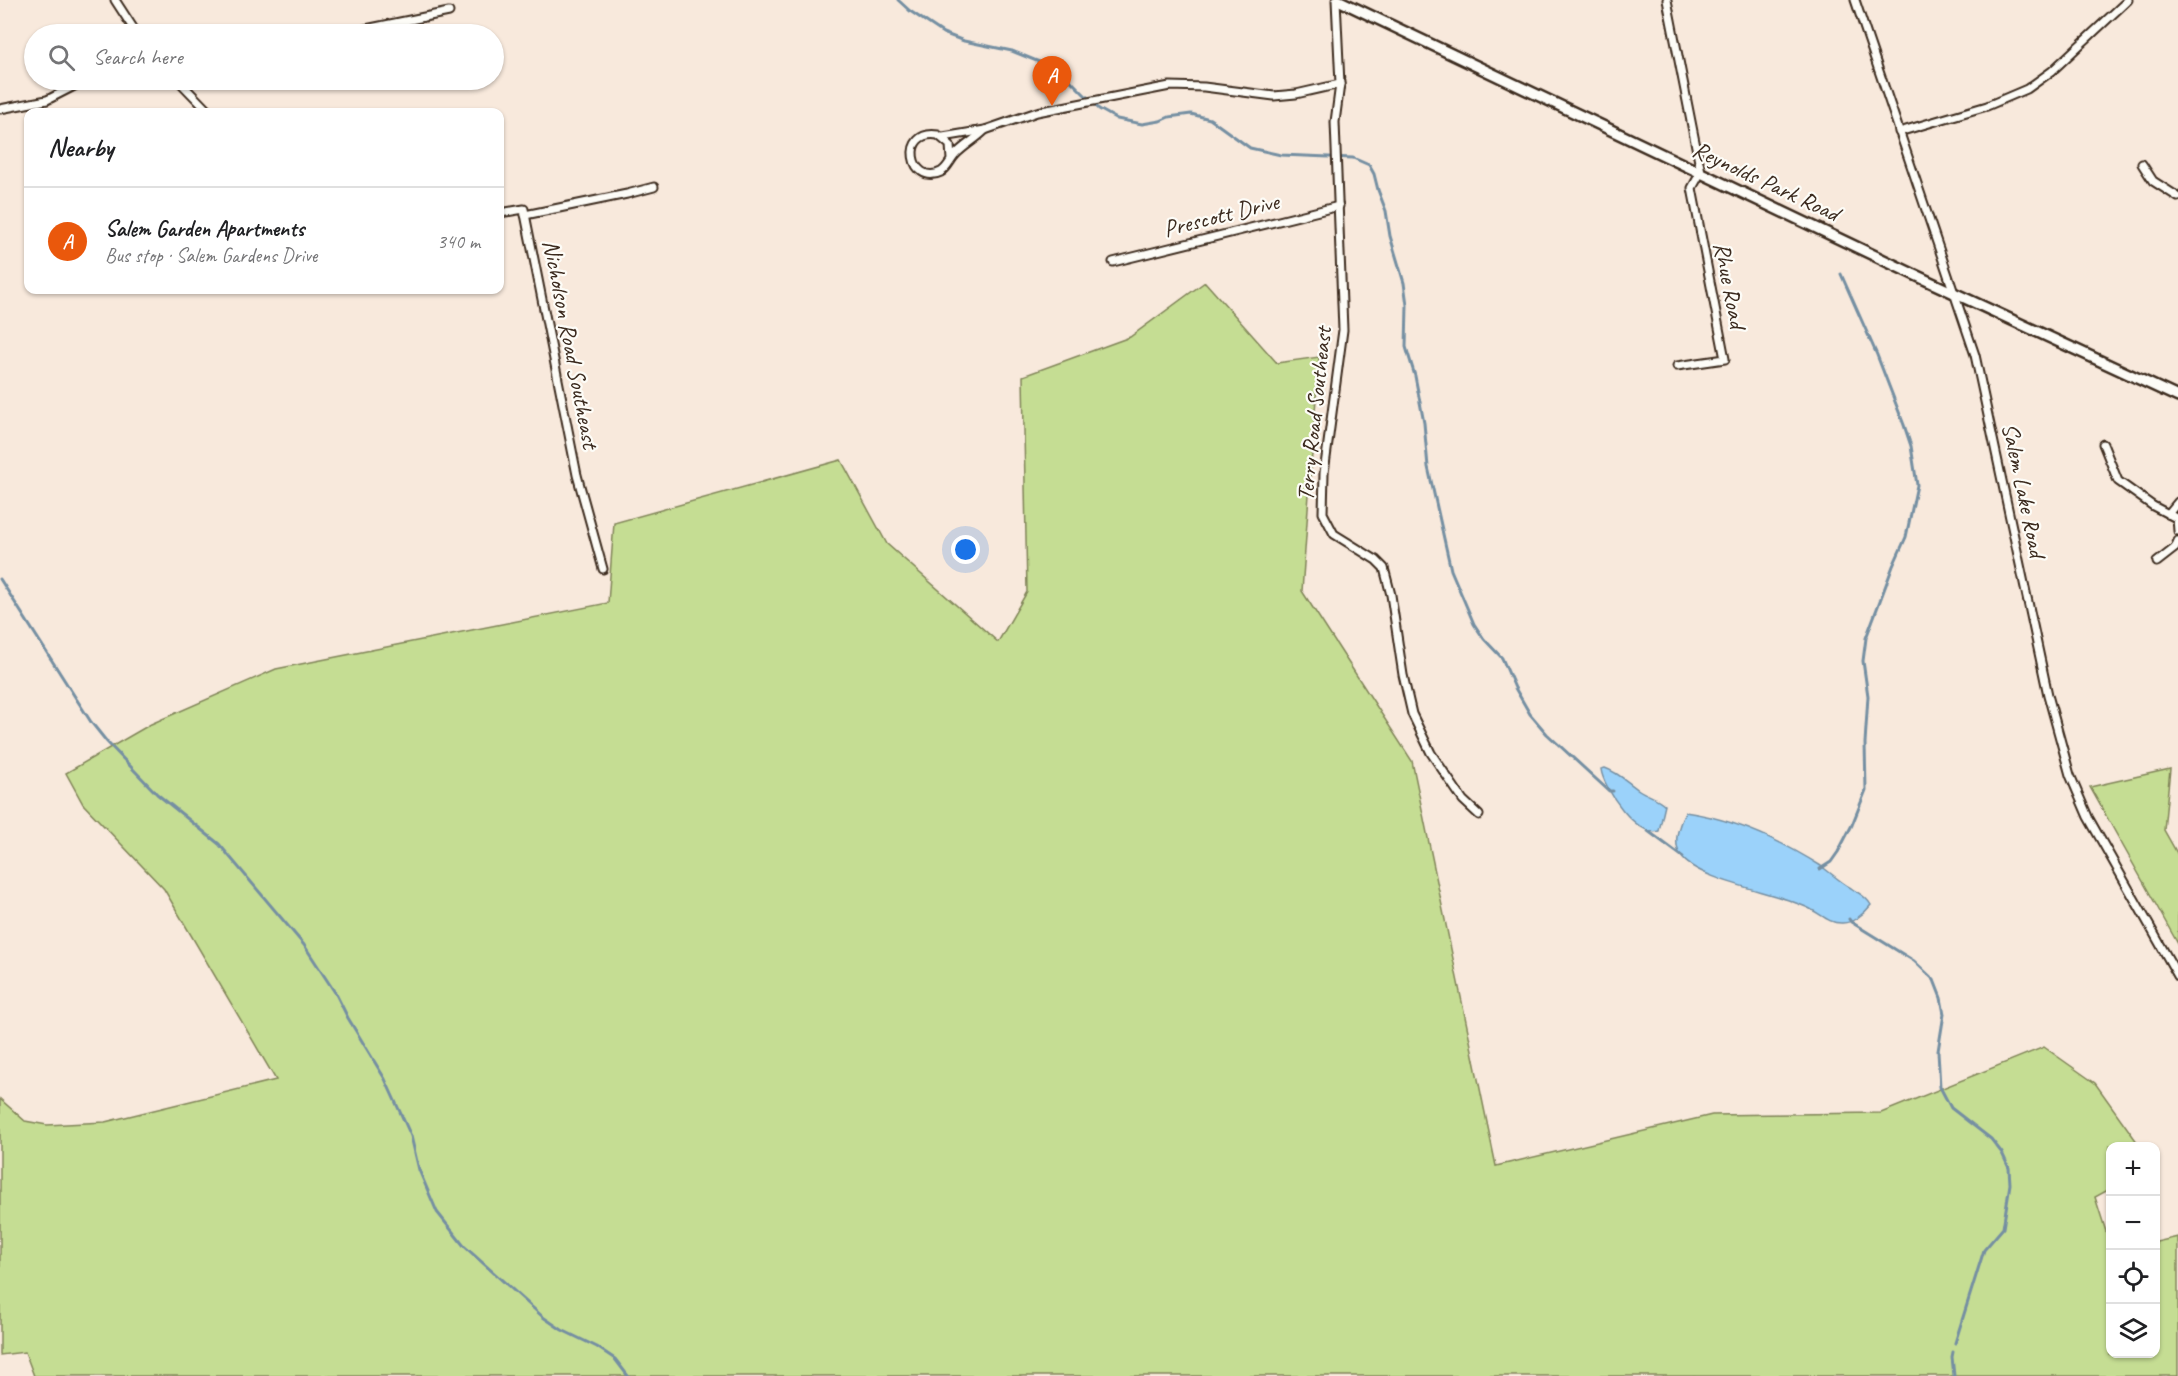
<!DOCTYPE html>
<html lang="en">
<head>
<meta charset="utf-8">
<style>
  :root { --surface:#fff; --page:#f6f6f6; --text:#202124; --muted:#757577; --line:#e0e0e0; --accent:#ea580c }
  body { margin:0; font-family:Caveat,sans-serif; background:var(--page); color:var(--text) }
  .controls { position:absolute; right:18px; bottom:18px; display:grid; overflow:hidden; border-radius:12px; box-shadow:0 2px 4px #0004 }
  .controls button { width:54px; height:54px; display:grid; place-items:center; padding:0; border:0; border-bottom:2px solid var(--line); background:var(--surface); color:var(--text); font:30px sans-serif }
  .you { position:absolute; left:966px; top:550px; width:21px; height:21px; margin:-15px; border:4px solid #fff; border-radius:50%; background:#1a73e8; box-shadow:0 0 0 9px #1a73e833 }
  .badge { display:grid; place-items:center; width:39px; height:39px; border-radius:50%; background:var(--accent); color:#fff; font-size:20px; font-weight:700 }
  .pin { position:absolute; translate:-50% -50px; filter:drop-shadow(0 2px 3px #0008) }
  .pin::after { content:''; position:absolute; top:32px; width:21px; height:18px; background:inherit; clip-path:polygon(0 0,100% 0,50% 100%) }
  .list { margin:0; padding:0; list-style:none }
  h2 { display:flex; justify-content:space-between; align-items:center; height:78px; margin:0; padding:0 24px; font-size:26px }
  h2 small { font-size:20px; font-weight:400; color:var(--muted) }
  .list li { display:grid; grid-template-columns:39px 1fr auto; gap:18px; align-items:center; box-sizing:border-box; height:108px; padding:0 24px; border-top:2px solid var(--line) }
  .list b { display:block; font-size:22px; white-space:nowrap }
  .list p { margin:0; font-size:20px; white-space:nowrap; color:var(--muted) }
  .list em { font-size:20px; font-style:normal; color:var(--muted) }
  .icon { flex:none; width:33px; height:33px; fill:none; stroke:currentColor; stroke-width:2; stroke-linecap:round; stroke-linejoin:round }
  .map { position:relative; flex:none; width:2178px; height:1376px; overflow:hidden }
  .search { position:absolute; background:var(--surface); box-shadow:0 2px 4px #0004; left:24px; top:24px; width:480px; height:66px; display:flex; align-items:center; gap:15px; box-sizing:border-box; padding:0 21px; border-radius:33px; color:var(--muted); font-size:22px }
  .panel { position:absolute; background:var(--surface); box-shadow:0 2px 4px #0004; left:24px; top:108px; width:480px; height:186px; border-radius:12px }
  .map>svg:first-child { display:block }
  .green { fill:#c5dd93; stroke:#808458; stroke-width:1.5 }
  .water { fill:#9bd2fa; stroke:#758fa2; stroke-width:1.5 }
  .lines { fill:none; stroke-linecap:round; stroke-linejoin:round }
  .stream { stroke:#758fa2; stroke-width:3 }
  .minor-casing { stroke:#3b2a1e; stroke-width:11 }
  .secondary-casing { stroke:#3b2a1e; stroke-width:14 }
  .minor { stroke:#fdfcf7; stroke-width:7 }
  .secondary { stroke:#fdfcf7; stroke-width:9 }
  .labels { text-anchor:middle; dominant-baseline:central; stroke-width:4.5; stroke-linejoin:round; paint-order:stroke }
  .street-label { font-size:24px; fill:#3b2a1e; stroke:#fdfcf7 }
</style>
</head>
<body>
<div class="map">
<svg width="2178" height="1376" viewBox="0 0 2178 1376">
  <rect width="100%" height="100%" fill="#f8e9dc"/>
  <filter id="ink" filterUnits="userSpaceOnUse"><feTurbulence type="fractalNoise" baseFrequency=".0167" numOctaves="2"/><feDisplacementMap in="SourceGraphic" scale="12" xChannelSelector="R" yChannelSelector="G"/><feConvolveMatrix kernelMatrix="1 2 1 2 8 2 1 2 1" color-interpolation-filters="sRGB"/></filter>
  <g filter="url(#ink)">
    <g class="green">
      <path d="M 1205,282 L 1277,363 L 1319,357 L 1302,591 L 1412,761 L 1496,1166 L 1712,1115 L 1881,1113 L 2044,1047 L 2095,1083 L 2140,1146 L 2110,1146 L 2110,1189 L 2095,1197 L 2110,1244 L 2110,1354 L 2156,1354 L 2156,1242 L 2178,1237 L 2178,1376 L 34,1376 L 25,1352 L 0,1355 L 0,1099 L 25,1121 L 47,1125 L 105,1122 L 276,1080 L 164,889 L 83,804 L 66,773 L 151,724 L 276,669 L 608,603 L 614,523 L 841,460 L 887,544 L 998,642 L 1027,592 L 1023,376 L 1130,337 Z"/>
      <path d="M 2170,769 L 2164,830 L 2178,855 L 2178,944 L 2090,787 Z"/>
    </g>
    <g class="water">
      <path d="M 1605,768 C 1619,773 1627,782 1639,790 C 1648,796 1657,797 1665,805 L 1659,831 C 1637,838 1603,788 1601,769 Z"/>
      <path d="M 1685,812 C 1734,819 1780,840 1821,866 C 1831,873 1840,882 1851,888 C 1859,894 1866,896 1871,905 C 1864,914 1852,924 1841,923 C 1829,923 1822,915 1812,910 C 1805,906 1798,904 1791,901 C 1765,891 1695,878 1681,856 C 1672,843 1679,825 1685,812 Z"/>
    </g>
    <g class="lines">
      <g class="stream">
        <path d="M 898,0 L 910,11 L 943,33 L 964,41 L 1012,51 L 1054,68 L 1071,81 L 1099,109 L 1117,119 L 1142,124 L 1160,121 L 1169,117 L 1191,114 L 1210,119 L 1250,148 L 1281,155 L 1353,158 L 1369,165 L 1374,174 L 1378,190 L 1386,211 L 1390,236 L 1404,283 L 1407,305 L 1406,347 L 1415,376 L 1424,423 L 1428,467 L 1451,570 L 1474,624 L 1484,639 L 1502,658 L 1515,688 L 1530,714 L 1547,734 L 1609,791 L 1613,791"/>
        <path d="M 0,579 L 91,722 L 107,742 L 157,794 L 219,844 L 304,945 L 336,994 L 348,1018 L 385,1079 L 411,1136 L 419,1170 L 437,1212 L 464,1246 L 543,1317 L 562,1330 L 597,1347 L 615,1359 L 628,1376"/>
        <path d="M 1648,831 L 1683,857"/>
        <path d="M 1820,869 L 1831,862 L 1838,852 L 1852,825 L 1866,790 L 1865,743 L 1868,696 L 1863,661 L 1866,638 L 1893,566 L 1906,537 L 1917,485 L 1911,446 L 1904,425 L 1877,355 L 1841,274"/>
        <path d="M 1849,919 L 1851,922 L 1914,961 L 1934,980 L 1941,998 L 1944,1014 L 1938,1051 L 1940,1087 L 1951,1108 L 1991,1139 L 2002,1153 L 2009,1168 L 2010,1184 L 2003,1228 L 1984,1250 L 1955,1343"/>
        <path d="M 1953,1352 L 1952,1357 L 1954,1376"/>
      </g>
      <defs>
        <g id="minor">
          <path d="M 115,0 L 137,34"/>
          <path d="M 1336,0 L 1340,84 L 1335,122 L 1343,330 L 1324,473 L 1323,513 L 1334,534 L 1376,560 L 1384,568 L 1391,595 L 1403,675 L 1412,714 L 1431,753 L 1463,800 L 1479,815"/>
          <path d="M 1667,0 L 1701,172 L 1692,188 L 1725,359 L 1677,366"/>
          <path d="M 1855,0 L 1975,355 L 2048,695 L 2070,775 L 2088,817 L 2178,976"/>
          <path d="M 341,34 L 449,12"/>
          <path d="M 178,80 L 209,112"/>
          <path d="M 0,109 L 47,100 L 86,80"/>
          <path d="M 1899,132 L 1987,106 L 2027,89 L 2052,71 L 2128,0"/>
          <path d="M 943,137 L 985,130 L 1037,112 L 1170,86 L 1204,87 L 1274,96 L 1296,94 L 1340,84"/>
          <path d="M 951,160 L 950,145 L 938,135 C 899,129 910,187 941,172 C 948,168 950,160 956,154 C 965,145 976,139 985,130"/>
          <path d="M 2142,164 L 2153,181 L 2178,197"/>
          <path d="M 500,213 L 524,209 L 577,475 L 603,569"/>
          <path d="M 525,215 L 627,194 L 654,187"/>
          <path d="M 1113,262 L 1339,206"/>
          <path d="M 2103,444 L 2118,481 L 2153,506 L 2178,519"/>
          <path d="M 2168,514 L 2178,502"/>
          <path d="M 2177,518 L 2178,531"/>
          <path d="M 2157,562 L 2175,548 L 2178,541"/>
        </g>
        <path id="secondary" d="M 1338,0 L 1913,274 L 2178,397"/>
      </defs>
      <use href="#minor" class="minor-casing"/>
      <use href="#secondary" class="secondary-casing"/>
      <use href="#minor" class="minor"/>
      <use href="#secondary" class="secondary"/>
    </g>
  </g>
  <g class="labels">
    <g class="street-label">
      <text transform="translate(1766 181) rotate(25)">Reynolds Park Road</text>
      <text transform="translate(1221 215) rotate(-14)">Prescott Drive</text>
      <text transform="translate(1730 285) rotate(79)">Rhue Road</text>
      <text transform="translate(571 344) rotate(79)">Nicholson Road Southeast</text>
      <text transform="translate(1314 414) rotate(-84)">Terry Road Southeast</text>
      <text transform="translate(2024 490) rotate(78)">Salem Lake Road</text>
    </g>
  </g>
</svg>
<div class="controls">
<button>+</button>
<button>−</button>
<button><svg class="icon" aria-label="locate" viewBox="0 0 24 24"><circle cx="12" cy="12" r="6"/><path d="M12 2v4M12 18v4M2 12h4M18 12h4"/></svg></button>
<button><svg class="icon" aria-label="layers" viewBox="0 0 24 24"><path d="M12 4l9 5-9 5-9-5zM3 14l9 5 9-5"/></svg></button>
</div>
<div class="you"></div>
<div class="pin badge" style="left:1052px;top:106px">A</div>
<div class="search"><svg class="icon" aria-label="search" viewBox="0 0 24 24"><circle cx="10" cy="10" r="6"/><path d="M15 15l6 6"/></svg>Search here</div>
<section class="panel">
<h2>Nearby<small></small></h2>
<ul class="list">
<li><span class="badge">A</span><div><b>Salem Garden Apartments</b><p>Bus stop · Salem Gardens Drive</p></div><em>340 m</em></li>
</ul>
</section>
</div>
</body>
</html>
